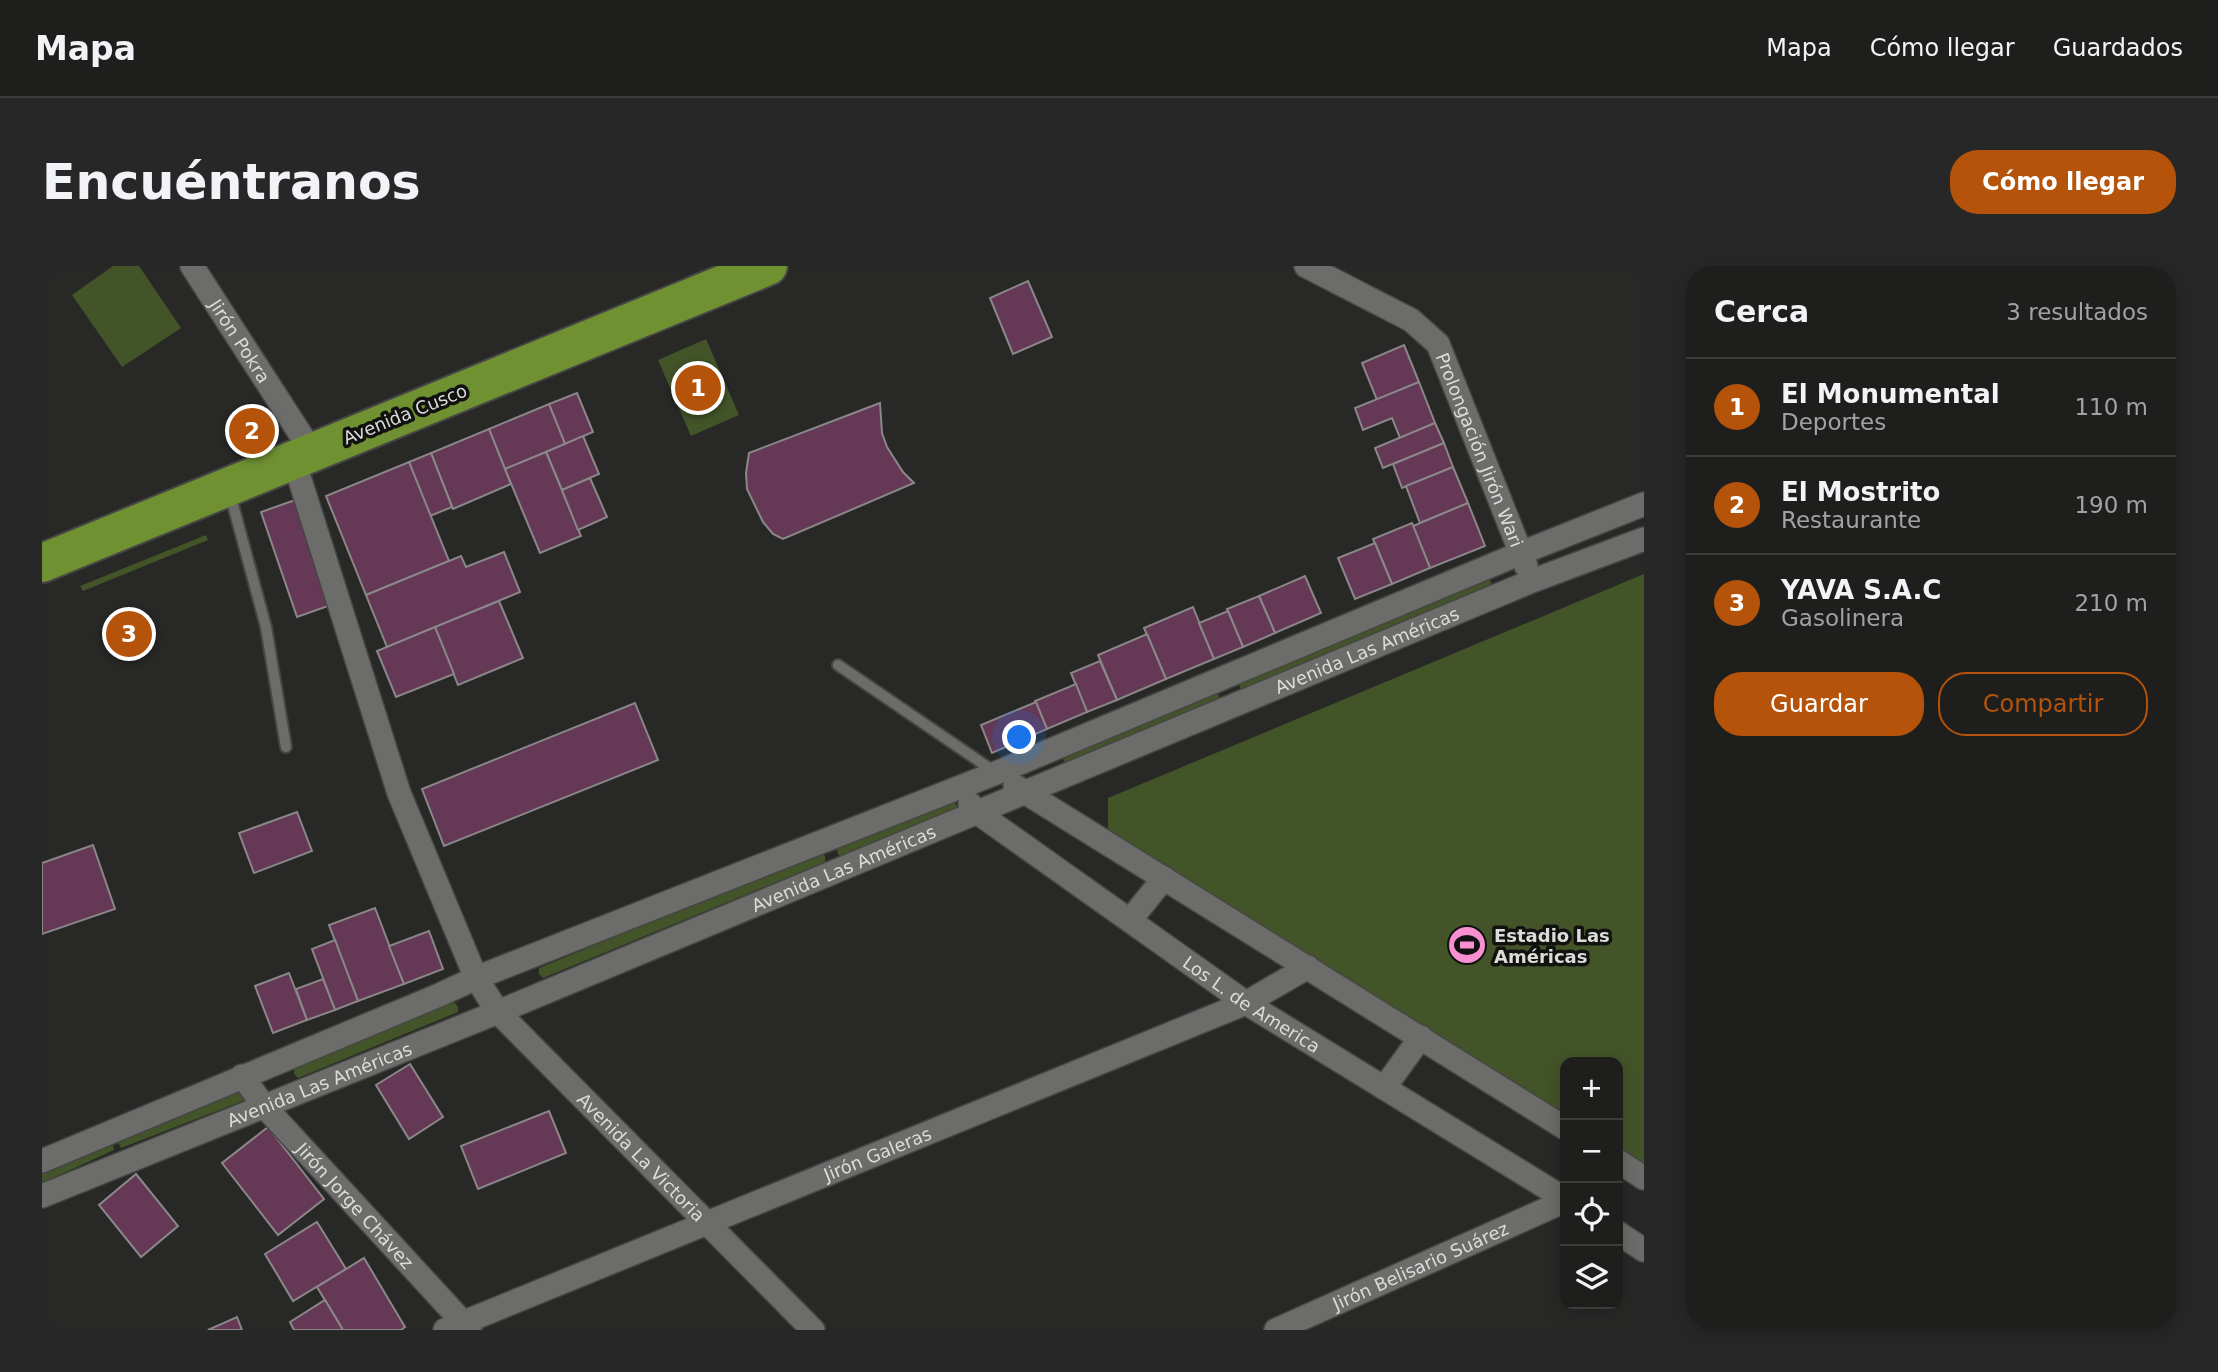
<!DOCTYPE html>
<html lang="es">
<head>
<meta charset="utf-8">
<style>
  :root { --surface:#1e1f1d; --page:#262726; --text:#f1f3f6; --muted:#a1a2a4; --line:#3c3d3b; --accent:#b45309 }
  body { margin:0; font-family:"DejaVu Sans",sans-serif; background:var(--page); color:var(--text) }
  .controls { position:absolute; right:21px; bottom:21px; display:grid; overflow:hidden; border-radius:14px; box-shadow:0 4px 18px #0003 }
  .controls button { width:63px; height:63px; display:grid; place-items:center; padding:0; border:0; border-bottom:2px solid var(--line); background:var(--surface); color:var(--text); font:35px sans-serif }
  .you { position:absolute; left:978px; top:472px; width:24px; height:24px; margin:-18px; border:5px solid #fff; border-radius:50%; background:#1a73e8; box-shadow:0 0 0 10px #1a73e833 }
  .badge { display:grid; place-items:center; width:46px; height:46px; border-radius:50%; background:var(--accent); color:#fff; font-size:23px; font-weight:700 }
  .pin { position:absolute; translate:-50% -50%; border:4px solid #fff; box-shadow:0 2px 7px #0006 }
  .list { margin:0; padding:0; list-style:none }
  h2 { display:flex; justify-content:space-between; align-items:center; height:91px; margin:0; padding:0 28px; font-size:30px }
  h2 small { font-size:23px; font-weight:400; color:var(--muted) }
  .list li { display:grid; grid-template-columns:46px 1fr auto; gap:21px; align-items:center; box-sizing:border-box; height:98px; padding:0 28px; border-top:2px solid var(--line) }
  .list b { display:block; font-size:26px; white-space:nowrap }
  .list p { margin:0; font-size:23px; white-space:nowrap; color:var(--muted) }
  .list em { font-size:23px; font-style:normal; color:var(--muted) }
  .actions { display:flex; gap:14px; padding:21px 28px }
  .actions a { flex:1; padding:16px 0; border:2px solid var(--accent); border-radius:28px; text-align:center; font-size:24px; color:var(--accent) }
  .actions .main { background:var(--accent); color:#fff }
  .icon { flex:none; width:38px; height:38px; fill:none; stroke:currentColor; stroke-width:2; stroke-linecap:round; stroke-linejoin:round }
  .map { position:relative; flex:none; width:1602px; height:1064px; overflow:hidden; border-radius:28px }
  header { display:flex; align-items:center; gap:42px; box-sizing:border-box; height:98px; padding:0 35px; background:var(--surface); border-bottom:2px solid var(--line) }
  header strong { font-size:33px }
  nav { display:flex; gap:38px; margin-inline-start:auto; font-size:24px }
  .intro { display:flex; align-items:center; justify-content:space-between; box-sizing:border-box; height:168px; padding:0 42px }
  h1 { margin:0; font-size:49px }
  .button { padding:18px 32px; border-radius:28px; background:var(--accent); color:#fff; font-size:24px; font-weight:700 }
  main { display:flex; gap:42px; padding:0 42px }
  aside { flex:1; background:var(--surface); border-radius:28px; box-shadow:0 4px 18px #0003 }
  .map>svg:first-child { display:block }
  .green { fill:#435429 }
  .building { fill:#653855; stroke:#8a8789; stroke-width:2 }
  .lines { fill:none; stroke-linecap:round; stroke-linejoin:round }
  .lane-casing { stroke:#464745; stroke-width:14 }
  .street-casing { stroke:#464745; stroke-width:26 }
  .highway-casing { stroke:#464745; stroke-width:42 }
  .lane { stroke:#6c6d6b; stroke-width:10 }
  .street { stroke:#6c6d6b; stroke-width:23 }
  .highway { stroke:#6f9131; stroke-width:38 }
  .labels { text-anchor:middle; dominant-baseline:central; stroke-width:7; stroke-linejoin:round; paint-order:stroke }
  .street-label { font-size:18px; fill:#dbdcda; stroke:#111110 }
  .poi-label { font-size:18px; font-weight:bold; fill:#dbdcda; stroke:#111110; text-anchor:start }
</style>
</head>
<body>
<header>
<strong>Mapa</strong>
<nav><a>Mapa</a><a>Cómo llegar</a><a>Guardados</a></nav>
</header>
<div class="intro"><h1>Encuéntranos</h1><a class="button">Cómo llegar</a></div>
<main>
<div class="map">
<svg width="1602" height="1064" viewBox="0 0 1602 1064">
  <rect width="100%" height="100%" fill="#282927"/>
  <g class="green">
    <path d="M 71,0 L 97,0 L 139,62 L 80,101 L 30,29 Z"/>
    <path d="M 664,73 L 697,149 L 649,170 L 616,94 Z"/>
    <path d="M 164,269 L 166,274 L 41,325 L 38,320 Z"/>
    <path d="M 1602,308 L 1602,906 L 1576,889 L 1576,796 L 1523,796 L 1523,856 L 1066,563 L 1066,532 Z"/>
    <path d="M 1447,313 L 1452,321 L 1199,426 L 1197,417 Z"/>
    <path d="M 1175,426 L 1178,433 L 1023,497 L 1020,490 Z"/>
    <path d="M 912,535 L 916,543 L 800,593 L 796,588 L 795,582 Z"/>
    <path d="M 779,586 L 783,590 L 783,596 L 501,712 L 497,708 L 497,702 Z"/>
    <path d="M 412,736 L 416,741 L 416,746 L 256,812 L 252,808 L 252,802 Z"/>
    <path d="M 202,823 L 206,833 L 79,882 L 75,875 Z"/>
    <path d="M 70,876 L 72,884 L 0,917 L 0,905 Z"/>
  </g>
  <g class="building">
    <path d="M 986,15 L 1010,71 L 971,88 L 948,32 Z"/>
    <path d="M 1362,79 L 1377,116 L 1335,134 L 1320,97 Z"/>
    <path d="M 1377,116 L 1393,157 L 1358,172 L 1350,152 L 1321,164 L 1313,142 Z"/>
    <path d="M 535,127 L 551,166 L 523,178 L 507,138 Z"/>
    <path d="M 838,137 L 840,167 L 845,181 L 861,206 L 872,217 L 741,273 L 731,268 L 721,256 L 705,223 L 704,207 L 707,187 Z"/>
    <path d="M 507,138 L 523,178 L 463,203 L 447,163 Z"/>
    <path d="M 1393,157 L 1402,177 L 1341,202 L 1333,182 Z"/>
    <path d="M 447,163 L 469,218 L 411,243 L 389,187 Z"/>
    <path d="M 541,170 L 557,208 L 520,224 L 504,186 Z"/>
    <path d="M 1402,177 L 1411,201 L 1360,222 L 1351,198 Z"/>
    <path d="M 504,186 L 539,270 L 498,287 L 463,203 Z"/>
    <path d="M 389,187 L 410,241 L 388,250 L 367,196 Z"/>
    <path d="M 367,196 L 407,295 L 324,329 L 284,230 Z"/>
    <path d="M 1411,201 L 1426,237 L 1378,257 L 1364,220 Z"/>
    <path d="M 548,212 L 565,251 L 536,264 L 520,224 Z"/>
    <path d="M 253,234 L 289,339 L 255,351 L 219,246 Z"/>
    <path d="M 1426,237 L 1443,280 L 1388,302 L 1371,260 Z"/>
    <path d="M 1370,257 L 1388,302 L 1350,318 L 1331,273 Z"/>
    <path d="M 1333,277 L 1350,318 L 1313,333 L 1296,292 Z"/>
    <path d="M 462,286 L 478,326 L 345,381 L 324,329 L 419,290 L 424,301 Z"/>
    <path d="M 1263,310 L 1279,347 L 1233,367 L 1217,330 Z"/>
    <path d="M 1217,330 L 1233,367 L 1201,381 L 1185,343 Z"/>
    <path d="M 457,335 L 481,392 L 416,419 L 393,361 Z"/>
    <path d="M 1151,341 L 1172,393 L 1124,413 L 1102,362 Z"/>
    <path d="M 1186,345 L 1201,381 L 1172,393 L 1157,357 Z"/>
    <path d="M 393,361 L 412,408 L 354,431 L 335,385 Z"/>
    <path d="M 1105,368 L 1124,413 L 1075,434 L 1056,389 Z"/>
    <path d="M 1058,395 L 1075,434 L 1045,446 L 1029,407 Z"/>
    <path d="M 1034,418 L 1045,446 L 1005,463 L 993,435 Z"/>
    <path d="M 994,436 L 1005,463 L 950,487 L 939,459 Z"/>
    <path d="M 593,437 L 616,494 L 402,580 L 380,523 Z"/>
    <path d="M 255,546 L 270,585 L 212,607 L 197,567 Z"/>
    <path d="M 51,579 L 73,643 L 0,668 L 0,597 Z"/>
    <path d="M 333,642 L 362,718 L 316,735 L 287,659 Z"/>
    <path d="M 387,665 L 401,703 L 362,718 L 347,680 Z"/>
    <path d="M 293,674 L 316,735 L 293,744 L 270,683 Z"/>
    <path d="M 247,707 L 265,754 L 231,767 L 213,720 Z"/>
    <path d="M 281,713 L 293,744 L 265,754 L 254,723 Z"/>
    <path d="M 368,798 L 401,851 L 367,873 L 334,819 Z"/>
    <path d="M 507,845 L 524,887 L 436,923 L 419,880 Z"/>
    <path d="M 226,861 L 282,933 L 236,969 L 180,897 Z"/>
    <path d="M 94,908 L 136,960 L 99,991 L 57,939 Z"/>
    <path d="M 275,956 L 304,1003 L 251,1035 L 223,988 Z"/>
    <path d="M 322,992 L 363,1061 L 359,1064 L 301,1064 L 275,1021 Z"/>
    <path d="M 283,1034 L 301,1064 L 252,1064 L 248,1056 Z"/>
    <path d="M 195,1051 L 200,1064 L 166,1064 Z"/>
  </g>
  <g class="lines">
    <defs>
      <g id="lane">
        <path d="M 188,228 L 224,361 L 244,481"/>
        <path d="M 796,399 L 953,506"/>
      </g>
      <g id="street">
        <path id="s1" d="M 150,0 L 270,186"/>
        <path id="s2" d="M 1264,0 L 1369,54 L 1396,78 L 1484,300"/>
        <path id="s3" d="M 252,195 L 357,527 L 434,712 L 456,746 L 771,1064"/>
        <path d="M 973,520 L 1523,862"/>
        <path id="s4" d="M 928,538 L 936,547 L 1204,737 L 1523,933"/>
        <path d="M 1089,653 L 1122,612"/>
        <path id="s5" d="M 200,810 L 222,840 L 428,1064"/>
        <path d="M 1342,822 L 1379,771"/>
        <path d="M 0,895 L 395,730 L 434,712 L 954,507 L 1479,287 L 1602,238"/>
        <path d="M 1576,895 L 1602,912"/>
        <path id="s6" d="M 0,930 L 456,746 L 1490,315 L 1602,273"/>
        <path d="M 1576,967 L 1602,984"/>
        <path id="s7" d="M 403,1064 L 1204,737 L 1266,701"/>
        <path id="s8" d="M 1234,1064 L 1523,935"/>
      </g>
      <path id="highway" d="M 0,297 L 726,0"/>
    </defs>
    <use href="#lane" class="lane-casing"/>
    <use href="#street" class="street-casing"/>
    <use href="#highway" class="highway-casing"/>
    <use href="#lane" class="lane"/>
    <use href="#street" class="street"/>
    <use href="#highway" class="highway"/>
  </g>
  <defs>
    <symbol id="stadium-disc" viewBox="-11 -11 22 22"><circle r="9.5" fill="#f690d0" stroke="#111110"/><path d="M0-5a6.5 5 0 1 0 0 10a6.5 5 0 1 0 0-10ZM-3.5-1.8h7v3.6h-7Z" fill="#111"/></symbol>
  </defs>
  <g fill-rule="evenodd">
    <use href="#stadium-disc" x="1403" y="657" width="44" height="44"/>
  </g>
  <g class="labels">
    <g class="street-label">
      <text stroke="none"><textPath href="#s1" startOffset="89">Jirón Pokra</textPath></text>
      <text transform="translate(363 148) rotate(-22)">Avenida Cusco</text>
      <text stroke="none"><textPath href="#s2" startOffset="268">Prolongación Jirón Wari</textPath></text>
      <text stroke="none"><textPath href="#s6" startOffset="1433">Avenida Las Américas</textPath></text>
      <text stroke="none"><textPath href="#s6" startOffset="866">Avenida Las Américas</textPath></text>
      <text stroke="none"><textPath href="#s4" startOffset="346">Los L. de America</textPath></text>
      <text stroke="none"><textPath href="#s6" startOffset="299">Avenida Las Américas</textPath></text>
      <text stroke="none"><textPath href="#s7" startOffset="467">Jirón Galeras</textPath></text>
      <text stroke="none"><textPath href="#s3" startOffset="793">Avenida La Victoria</textPath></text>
      <text stroke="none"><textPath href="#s5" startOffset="172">Jirón Jorge Chávez</textPath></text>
      <text stroke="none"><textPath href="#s8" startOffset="158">Jirón Belisario Suárez</textPath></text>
    </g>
    <g class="poi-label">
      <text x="1452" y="669">Estadio Las<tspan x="1452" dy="21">Américas</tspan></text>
    </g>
  </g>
</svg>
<div class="controls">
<button>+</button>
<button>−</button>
<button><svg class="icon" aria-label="locate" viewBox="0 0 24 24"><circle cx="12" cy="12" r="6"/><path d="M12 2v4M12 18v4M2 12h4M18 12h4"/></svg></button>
<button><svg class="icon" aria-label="layers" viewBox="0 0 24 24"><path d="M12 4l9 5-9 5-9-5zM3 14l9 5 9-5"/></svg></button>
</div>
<div class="you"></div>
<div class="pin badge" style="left:656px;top:122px">1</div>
<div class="pin badge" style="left:210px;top:165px">2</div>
<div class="pin badge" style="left:87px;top:368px">3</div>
</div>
<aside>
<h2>Cerca<small>3 resultados</small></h2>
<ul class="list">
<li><span class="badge">1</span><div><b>El Monumental</b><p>Deportes</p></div><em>110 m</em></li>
<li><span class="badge">2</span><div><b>El Mostrito</b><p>Restaurante</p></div><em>190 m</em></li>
<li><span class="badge">3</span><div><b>YAVA S.A.C</b><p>Gasolinera</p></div><em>210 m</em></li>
</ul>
<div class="actions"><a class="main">Guardar</a><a>Compartir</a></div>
</aside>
</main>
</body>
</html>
